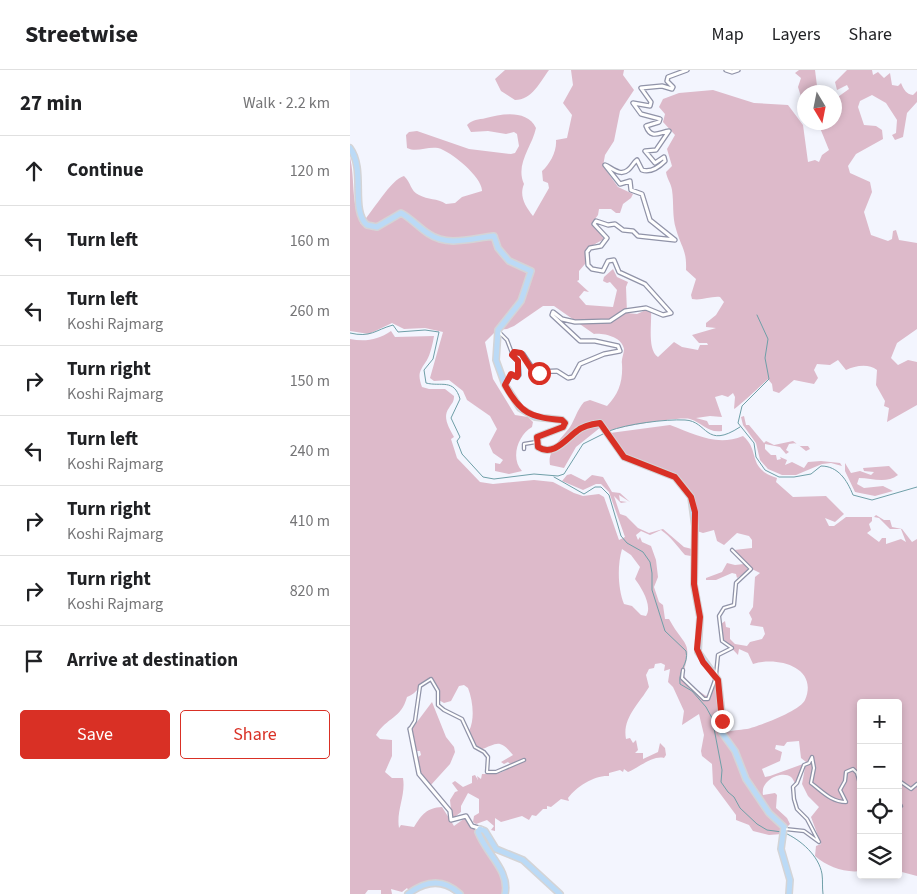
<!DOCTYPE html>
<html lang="en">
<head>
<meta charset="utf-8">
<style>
  :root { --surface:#fff; --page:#f6f6f6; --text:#202124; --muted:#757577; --line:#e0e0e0; --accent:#d93025 }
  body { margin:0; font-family:"Source Sans 3",sans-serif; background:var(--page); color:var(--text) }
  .controls { position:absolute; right:15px; bottom:15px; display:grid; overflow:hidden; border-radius:5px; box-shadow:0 2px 8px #0003 }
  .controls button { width:45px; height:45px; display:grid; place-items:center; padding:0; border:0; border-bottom:1px solid var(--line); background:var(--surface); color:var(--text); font:25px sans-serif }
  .compass { position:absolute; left:447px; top:15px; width:45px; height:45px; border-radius:50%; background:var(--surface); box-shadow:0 2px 8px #0003; rotate:170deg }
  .stop { position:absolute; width:15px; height:15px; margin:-11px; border:4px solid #d93025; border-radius:50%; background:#fff }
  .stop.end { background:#d93025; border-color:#fff; box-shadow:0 1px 5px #0008 }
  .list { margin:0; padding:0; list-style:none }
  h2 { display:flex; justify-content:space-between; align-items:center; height:65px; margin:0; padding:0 20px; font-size:21px }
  h2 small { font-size:16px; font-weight:400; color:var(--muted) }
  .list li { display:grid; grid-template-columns:32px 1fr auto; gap:15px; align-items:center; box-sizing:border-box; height:70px; padding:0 20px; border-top:1px solid var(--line) }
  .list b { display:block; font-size:19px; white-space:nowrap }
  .list p { margin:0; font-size:16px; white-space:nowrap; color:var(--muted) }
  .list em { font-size:16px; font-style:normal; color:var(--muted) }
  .actions { display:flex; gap:10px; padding:15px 20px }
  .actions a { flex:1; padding:11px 0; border:1px solid var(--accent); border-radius:5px; text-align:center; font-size:18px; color:var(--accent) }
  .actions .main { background:var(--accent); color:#fff }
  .icon { flex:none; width:28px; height:28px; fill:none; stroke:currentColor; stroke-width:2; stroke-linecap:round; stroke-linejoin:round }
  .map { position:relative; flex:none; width:567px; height:824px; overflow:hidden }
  header { display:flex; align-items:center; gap:30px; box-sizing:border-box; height:70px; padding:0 25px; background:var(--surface); border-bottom:1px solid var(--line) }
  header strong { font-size:24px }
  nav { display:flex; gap:28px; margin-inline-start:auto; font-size:18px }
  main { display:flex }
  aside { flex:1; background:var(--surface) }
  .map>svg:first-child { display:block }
  .green { fill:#ddbaca; fill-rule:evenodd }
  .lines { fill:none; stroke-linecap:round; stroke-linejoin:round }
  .stream { stroke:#6f9fa8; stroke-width:1 }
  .minor-casing { stroke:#9093a8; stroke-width:4.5 }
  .tertiary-casing { stroke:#9093a8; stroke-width:5.5 }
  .primary-casing { stroke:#d4d4d6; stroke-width:8 }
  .minor { stroke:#fff; stroke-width:2 }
  .tertiary { stroke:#fff; stroke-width:3 }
  .primary { stroke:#bbdaf6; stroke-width:5 }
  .route { stroke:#d93025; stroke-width:6 }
</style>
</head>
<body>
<header>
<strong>Streetwise</strong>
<nav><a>Map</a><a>Layers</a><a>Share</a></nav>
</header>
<main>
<aside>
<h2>27 min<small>Walk · 2.2 km</small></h2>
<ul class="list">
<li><svg class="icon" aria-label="ahead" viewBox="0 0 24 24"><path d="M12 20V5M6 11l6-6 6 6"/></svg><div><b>Continue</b></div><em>120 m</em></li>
<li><svg class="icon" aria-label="left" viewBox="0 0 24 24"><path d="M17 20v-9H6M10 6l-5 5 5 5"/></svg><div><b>Turn left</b></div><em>160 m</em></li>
<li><svg class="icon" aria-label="left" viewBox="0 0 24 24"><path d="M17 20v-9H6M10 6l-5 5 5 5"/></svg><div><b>Turn left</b><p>Koshi Rajmarg</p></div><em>260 m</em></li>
<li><svg class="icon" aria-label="right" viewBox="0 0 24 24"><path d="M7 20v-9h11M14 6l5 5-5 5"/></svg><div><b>Turn right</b><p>Koshi Rajmarg</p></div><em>150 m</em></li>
<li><svg class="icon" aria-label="left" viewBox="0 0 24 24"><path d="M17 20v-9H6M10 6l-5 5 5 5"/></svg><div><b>Turn left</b><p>Koshi Rajmarg</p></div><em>240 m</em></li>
<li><svg class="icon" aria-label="right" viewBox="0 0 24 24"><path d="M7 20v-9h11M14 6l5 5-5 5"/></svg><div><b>Turn right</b><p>Koshi Rajmarg</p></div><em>410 m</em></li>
<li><svg class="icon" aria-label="right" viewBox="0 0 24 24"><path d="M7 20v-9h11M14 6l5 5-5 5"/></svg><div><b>Turn right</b><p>Koshi Rajmarg</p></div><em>820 m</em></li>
<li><svg class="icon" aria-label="arrive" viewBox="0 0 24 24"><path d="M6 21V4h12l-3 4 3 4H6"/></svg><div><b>Arrive at destination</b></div></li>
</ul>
<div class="actions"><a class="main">Save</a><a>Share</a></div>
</aside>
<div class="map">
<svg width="567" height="824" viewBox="0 0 567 824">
  <rect width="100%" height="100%" fill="#f3f5fe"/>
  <g class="green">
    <path d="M 155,0 L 199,0 C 190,12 182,30 165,30 L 151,21 L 145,9 Z"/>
    <path d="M 221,0 L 274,0 L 273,5 L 284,20 L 270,41 L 264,71 L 255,85 L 253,96 L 268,117 L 283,124 L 281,128 L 273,134 L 270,143 L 266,143 L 261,139 L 249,139 L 248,145 L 242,153 L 254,169 L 236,179 L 235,194 L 229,201 L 229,210 L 227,211 L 239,222 L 234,221 L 229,227 L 236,235 L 263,237 L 267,220 L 260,212 L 257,213 L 253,211 L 254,207 L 263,199 L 267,207 L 278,212 L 276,217 L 277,243 L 287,244 L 296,240 L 301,241 C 302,253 297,280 308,287 L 324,272 L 332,277 L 348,280 L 350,275 L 358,275 L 357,273 L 349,273 L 342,265 L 366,258 L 356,257 L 356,253 L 366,245 L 374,232 L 370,227 C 361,226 351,231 342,229 L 341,225 L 346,209 L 336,200 C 337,180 331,177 326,159 C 322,146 324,133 322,120 C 321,113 317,109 316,102 L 322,96 L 317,79 L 325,65 L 313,52 L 315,44 L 309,37 L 313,29 L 329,23 L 363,20 L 404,33 L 438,35 L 453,55 L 458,92 L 465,90 L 469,92 L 472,85 L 479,80 L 468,53 L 484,52 L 485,29 L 499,19 L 497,15 L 487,20 L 485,12 L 497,0 L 522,0 L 523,5 L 528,2 L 534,8 L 540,3 L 542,15 L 548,16 L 551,13 C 554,20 556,24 563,25 L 567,21 L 567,32 L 557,43 L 553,67 L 545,70 L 542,65 L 546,63 L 547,50 L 536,33 L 522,25 L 510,31 L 508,37 L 514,55 L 526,56 L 532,60 L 533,69 L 506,84 L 498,96 L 500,103 L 520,112 L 522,122 L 514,142 L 521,165 L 538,171 L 542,169 L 543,161 L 546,160 L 549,170 L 567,173 L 567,259 L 547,273 L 541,288 L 548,295 L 558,290 L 567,292 L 567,335 L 537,352 L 539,338 L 534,336 L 535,331 L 526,315 L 527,300 C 518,293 505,296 496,300 L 488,290 L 480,295 L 467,294 L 464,300 L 468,308 L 464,314 L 444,310 L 429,323 L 423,321 L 422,314 L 418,309 C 414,313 386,339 384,339 L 385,327 L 383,323 L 378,327 L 372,325 L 365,327 L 372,347 L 360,346 L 346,348 L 357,351 L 359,355 L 372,355 L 372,361 C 357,363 353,353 340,349 C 330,346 269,357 258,361 L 251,357 L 226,377 L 214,398 L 200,395 C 197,380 212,368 220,357 C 225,349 227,340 234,332 L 240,330 L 257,336 C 269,324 273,311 272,294 C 271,289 274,284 274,279 C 272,267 254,263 244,264 L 204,236 L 193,236 L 164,256 L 157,259 L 147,260 L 135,272 L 143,309 L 165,345 L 178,347 L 183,352 L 182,357 C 168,365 160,388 172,401 L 159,404 L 145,401 L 145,393 L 150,394 L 153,390 L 143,383 L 139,374 L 147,359 L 140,346 L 117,330 L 113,321 L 99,310 L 84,311 L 80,308 L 93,262 L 75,258 L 54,259 L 42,253 L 19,264 L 0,261 L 0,87 C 5,109 1,133 11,154 C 22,143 41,109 54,106 C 61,112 60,121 69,125 C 78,130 87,128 96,134 L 105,133 L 112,127 L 132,121 C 133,108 101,81 88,78 C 77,76 67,83 57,78 L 56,65 L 59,62 L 67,61 L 119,79 L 161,84 L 165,83 L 169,76 L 167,64 L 164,62 L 156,64 L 138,61 L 121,62 L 117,55 C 123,49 128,50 136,48 C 151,44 177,39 186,58 C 182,77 165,94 174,114 C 169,126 175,136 183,146 L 199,118 L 198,113 L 193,111 L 192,101 C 200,94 207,81 206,70 L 217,68 L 222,45 L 213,33 L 223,15 Z"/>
    <path d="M 449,0 L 465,0 L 467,16 L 473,21 L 454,22 L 454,36 L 448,17 L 451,8 L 445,3 Z"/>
    <path d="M 41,261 L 45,267 L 84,266 C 83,273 80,285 77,290 C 70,301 67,303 72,317 L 79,319 L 95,319 L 104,326 C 104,332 102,333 99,338 C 92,347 99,358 104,367 L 101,369 L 107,388 L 130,412 L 143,414 L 184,410 L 203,412 L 224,423 L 233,426 L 249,424 L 254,427 L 269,470 L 275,467 L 259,422 L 251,414 L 246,414 L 233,420 L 212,411 L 217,405 L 221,404 L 235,411 L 242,405 L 253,407 L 262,422 L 270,423 L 280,432 L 269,425 L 270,431 L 277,432 L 271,433 L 264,426 L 270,444 L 276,446 L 288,458 L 299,463 L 313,459 L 334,477 L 342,479 L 341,486 L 335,485 C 327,476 321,467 311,460 L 300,465 L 291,461 L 286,465 L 288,470 L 290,467 L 292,472 L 301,476 L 306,490 L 308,507 L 304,517 L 309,532 L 313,535 L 315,549 L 319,549 C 335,578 343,570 333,604 L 340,615 L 356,626 L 360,623 L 364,605 L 368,614 L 370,655 L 391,703 L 407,728 L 434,758 L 432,764 L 419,765 L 403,761 L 399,755 L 386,750 L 386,745 L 363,714 L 362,694 L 352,686 L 351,681 L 354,665 L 349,644 L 332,655 L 334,641 L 323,617 L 318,612 L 320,599 L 314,601 L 315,595 L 311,593 L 305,594 L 304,598 L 299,599 L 296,605 L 299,617 C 289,634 272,648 276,669 L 280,668 L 283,673 L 286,670 L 288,680 L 285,683 L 293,683 L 293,689 L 308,682 L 310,673 L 315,678 L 316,685 L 314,688 C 302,685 287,699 278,702 L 274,699 L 273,702 L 270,700 L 259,703 L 259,706 C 245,705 227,716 218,728 L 219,731 L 211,729 L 201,737 L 197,736 L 197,739 L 193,739 L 186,746 L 182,745 L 179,750 L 172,746 L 151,752 L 145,748 L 145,761 L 141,760 L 144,756 L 137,750 L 126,754 L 123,752 L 124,746 L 129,743 L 129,729 L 118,723 L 111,736 L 111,742 L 102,749 L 100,730 L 105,722 L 108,721 L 102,713 L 105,711 L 113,717 L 122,713 L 122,706 L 125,705 L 128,710 L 127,706 L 131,709 L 132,704 C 143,704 154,705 161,695 L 158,692 L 154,694 L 151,692 L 163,685 C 149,668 147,674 130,680 L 126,677 L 119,661 C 125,649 123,631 118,618 L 114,615 L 109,616 L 101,631 L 94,633 L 87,629 L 86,615 L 79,609 C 70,614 68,623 57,627 C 51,649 37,647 26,665 L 30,669 L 42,670 L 42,686 L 35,702 L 42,708 L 53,708 C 56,725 46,741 49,758 L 51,755 L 64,757 C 72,744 77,738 92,737 L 104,756 L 115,748 L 122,759 L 128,758 L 154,814 L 153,824 L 113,824 C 97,808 76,805 59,821 L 57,818 L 52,822 L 41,819 L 42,824 L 31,824 L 31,820 L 18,820 L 15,824 L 0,824 L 0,269 C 15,272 28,270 41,261 ZM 272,479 L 281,485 L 290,497 L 285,509 C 291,517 303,536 296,546 L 291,545 L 282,536 L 274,534 C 268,519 267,496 272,479 Z"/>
    <path d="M 394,346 L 396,355 L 399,355 L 414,373 L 416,371 L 424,375 L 443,371 L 450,376 L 458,376 L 460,379 L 456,381 L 446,373 L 439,374 L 436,380 L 439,382 L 436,384 L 430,377 L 415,374 L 415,379 L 421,385 L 426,385 L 427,390 L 431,389 L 430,387 L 437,390 L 435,395 L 442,392 L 454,398 L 458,392 L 471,391 L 490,393 L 492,396 L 481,393 L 472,394 L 446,405 L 432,405 L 418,399 L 410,390 L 406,373 L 393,355 L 391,347 Z"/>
    <path d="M 320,355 C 345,364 366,377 393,366 C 411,381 396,398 427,408 L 426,412 L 443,427 L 476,426 L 494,444 L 485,452 L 475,448 L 479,456 L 484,456 L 496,447 L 522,447 L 522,451 L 519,454 L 521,460 L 517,463 L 529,472 L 532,468 L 536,468 L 536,474 L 551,469 L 556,472 L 551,459 L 540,459 L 529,448 L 524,447 L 526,445 L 534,450 L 540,450 L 542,457 L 552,459 L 562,472 L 567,469 L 567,806 L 548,801 L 548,633 L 511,633 L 511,801 C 494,803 478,797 465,786 L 466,776 L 471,774 L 461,747 L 469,737 L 458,726 L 452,714 L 456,692 L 451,688 L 449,671 L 437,672 L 434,676 L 426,675 L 425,679 L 432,682 L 430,691 L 412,699 L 415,707 L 420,706 L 453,694 L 445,714 C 444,711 443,709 441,707 C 432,700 410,710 413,725 L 425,723 L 427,725 L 426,738 L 437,748 L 440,754 L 435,759 L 398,710 L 390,685 L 374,663 C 382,660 389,660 397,659 C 409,656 450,641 455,630 C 469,597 427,586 403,594 L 398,583 L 389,579 L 388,585 L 373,569 L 371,554 L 375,551 L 376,557 L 380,558 L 380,569 L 385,574 L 397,576 L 400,572 L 412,569 L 415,564 L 413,557 L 400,555 L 402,549 L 399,543 L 403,537 L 405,507 L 410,503 L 402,499 L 384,480 L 402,478 L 402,470 L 399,466 L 387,463 L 374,475 L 367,471 L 364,460 L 353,463 L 347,461 C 347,376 284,417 260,363 Z"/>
    <path d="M 495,393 L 501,403 L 510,401 L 521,405 L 524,402 L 514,401 L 513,398 L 539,396 L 548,405 C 536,414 522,408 509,408 L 507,414 L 514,418 L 533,416 L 543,421 L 525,426 L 505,422 L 495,401 Z"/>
    <path d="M 377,493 L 385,495 L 394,494 L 398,499 L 397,502 L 387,508 L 386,504 L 382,503 L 366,510 L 356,510 L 356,508 L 372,502 Z"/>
    <path d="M 82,632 L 96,667 L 104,677 L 105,682 L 100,694 L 80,716 L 67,698 L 68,687 L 71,685 L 70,681 L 66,681 L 61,660 Z"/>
  </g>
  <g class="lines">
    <g class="stream">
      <path d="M 407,245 L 418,269 L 415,288 L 419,309 L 392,336 L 388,353 L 404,373 L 406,387 L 415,400 L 429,407 L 444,407 L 461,404 L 471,396 C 488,396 497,410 503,425 L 522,430 L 567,417"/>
      <path d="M 0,263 C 21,268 25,260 43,255 L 48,262 L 75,260 L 89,262 L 83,289 L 74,300 L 76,313 C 91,317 104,308 110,329 L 101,348 L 110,367 L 107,371 L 112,384 L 133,407 L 144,409 L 184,404 L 208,406 L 214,404 L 233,374 L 255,363"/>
      <path d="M 259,361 C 277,354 315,349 335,350 C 358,351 355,380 390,357"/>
      <path d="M 204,407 L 234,424 L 245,417 L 251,417 L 259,425 L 271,466 L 277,473 L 293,482 L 300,492 L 302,503 L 302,520 L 315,561 L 336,581 C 339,594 328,599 330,614 L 342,621 L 356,637 L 362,648 L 372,700 L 371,712 L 378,722 L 384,727 L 390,738 L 407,754 L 417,760 L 432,762"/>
      <path d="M 435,763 C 451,770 469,786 472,804 C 473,811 472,817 473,824"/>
    </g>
    <defs>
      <g id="minor">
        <path d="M 149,262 L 157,270 L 162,283"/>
        <path d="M 174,379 L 174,374 L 186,372"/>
        <path d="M 333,600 L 332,608 L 354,629 L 358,629 L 365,610"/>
        <path d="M 366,605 L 368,585 L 382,578 L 372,571 L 369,546 L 374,538 L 384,535 L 386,513 L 401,499 L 382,480"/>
        <path d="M 60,659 L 65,651 L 70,616 L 81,609 L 88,621 L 88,635 L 94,640 L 112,649 L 125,677 L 134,682 L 138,687 L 137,702 L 146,702 L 174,690"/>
        <path d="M 548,710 L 561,719 L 567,714"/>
        <path d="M 548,732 L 551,736 L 548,737"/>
        <path d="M 435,759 L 454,761 L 469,772 L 457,749 L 447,739 L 444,729 L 443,717 L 447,713 L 454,695 L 459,693 L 462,687 L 464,698 L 461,713 C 472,721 481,732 496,732 L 490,720 L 495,711 L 496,702 L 503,699 L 507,703 L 511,718"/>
      </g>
      <g id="tertiary">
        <path d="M 376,0 L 382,2 L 388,0"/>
        <path d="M 156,314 L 161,305 L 167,307 L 169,305 L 168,291 L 162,285 L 165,282 L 173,284 L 185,302 L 207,301 L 218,308 L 223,307 L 230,294 L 254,284 L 270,281 L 268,276 L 245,271 L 230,271 L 202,245 L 203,242 L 212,249 L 225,252 L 260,251 L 275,241 L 296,238 L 313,245 L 321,243 L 295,214 L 269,202 L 264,190 L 258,191 L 253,201 L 242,199 L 238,195 L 237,182 L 240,178 L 251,176 L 257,168 L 244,154 L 246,151 L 258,155 L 265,154 L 273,160 L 283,161 L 288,166 L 325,170 L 300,150 L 292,124 L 281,120 L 280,111 L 270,114 L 255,95 C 261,97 270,107 278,100 C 282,97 283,93 287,90 L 292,100 C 301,103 309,97 315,91 L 314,87 L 305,93 L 295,81 L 306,80 L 319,61 C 310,62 301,70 296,56 L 309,52 L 310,49 L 291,44 L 283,33 L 300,36 L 301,32 L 291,18 L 312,16 L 322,19 L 323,17 L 317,11 L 318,7 L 337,0"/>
        <path d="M 60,659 L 69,704 L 100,741 L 101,750 L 116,746 L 122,756 L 132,759"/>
      </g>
      <g id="primary">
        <path d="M 0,78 C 16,100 0,140 17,155 L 27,157 L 51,143 C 61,148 69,158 79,164 C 98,177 123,168 144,166 L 148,178 L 159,191 L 181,201 L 171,231 L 148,260 L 146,290 L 155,315 L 170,338 L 185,347 L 212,350 L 215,353 L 213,357 L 187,367 L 188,377 C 205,388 218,366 230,359 C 236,355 243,354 250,353 L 274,387 L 325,407 L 341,427 L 345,456 L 344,515 L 350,547 L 348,582 L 368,610 L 372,645 L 372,663 L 385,681 L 396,709 L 419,743 L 434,757 L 431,779 L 440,810 L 439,824"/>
        <path d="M 58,824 C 75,811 93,808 110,824"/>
        <path d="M 155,824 C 160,800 136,784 128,762 L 130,759 L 135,761 L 146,779 L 173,790 L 210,824"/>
      </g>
    </defs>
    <use href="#minor" class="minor-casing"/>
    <use href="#tertiary" class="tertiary-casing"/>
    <use href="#primary" class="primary-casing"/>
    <use href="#minor" class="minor"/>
    <use href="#tertiary" class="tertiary"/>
    <use href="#primary" class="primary"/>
  </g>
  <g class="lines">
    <path class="route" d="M 189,303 L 182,300 L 171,283 L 164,282 L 162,285 L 168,291 L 168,305 L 167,307 L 161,304 L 155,315 C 170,343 181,348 212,350 L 215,353 L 213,357 L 187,367 L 188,377 C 203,387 216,369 227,361 C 233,356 242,354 250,353 L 274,387 L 325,407 L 341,427 L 345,442 L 344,514 L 350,547 L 347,579 L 353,592 L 368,610 L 372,651"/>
  </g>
</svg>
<div class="controls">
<button>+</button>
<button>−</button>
<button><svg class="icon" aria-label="locate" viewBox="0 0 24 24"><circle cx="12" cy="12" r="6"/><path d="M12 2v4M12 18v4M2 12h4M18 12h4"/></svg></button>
<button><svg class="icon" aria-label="layers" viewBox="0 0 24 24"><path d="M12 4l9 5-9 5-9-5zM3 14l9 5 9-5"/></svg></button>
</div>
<svg class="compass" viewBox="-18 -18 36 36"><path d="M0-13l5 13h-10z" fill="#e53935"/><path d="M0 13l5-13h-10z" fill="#757577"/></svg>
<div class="stop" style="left:189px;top:303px"></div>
<div class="stop end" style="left:372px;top:651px"></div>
</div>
</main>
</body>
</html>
